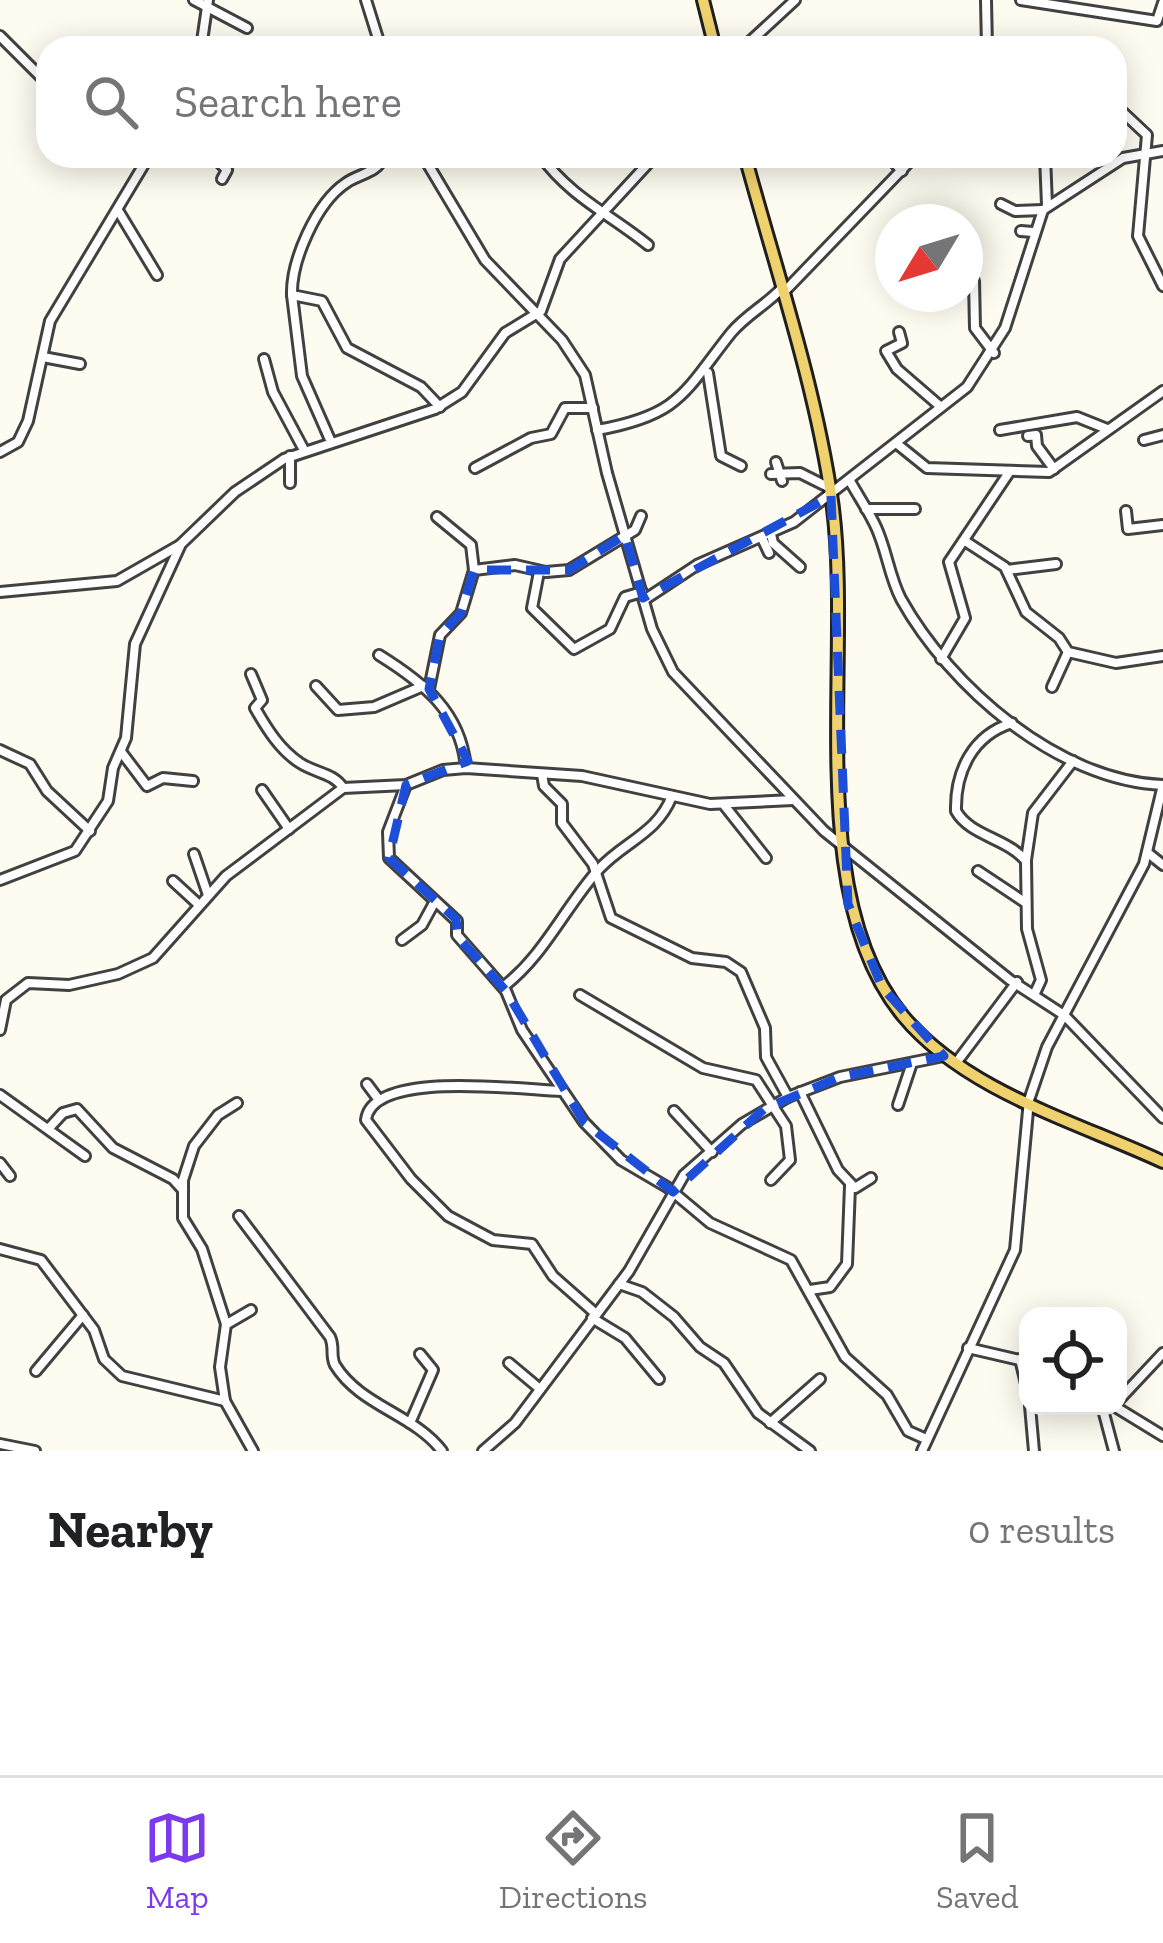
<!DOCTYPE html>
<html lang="en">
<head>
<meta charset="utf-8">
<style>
  :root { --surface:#fff; --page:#f6f6f6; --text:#202124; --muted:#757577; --line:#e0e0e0; --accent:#7c3aed }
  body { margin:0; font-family:"Zilla Slab",serif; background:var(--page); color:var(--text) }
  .controls { position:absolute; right:36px; bottom:36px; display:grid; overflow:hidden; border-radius:24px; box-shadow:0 6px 30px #0003 }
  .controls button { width:108px; height:108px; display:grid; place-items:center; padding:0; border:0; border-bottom:3px solid var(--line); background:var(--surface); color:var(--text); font:60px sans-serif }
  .compass { position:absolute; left:875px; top:204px; width:108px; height:108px; border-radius:50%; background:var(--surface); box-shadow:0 6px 30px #0003; rotate:232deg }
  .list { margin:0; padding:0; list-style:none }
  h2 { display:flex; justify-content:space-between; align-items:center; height:156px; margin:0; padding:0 48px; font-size:51px }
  h2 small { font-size:39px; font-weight:400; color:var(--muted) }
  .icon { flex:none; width:66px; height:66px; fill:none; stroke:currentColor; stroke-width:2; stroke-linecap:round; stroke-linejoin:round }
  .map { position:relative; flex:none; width:1163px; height:1451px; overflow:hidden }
  .search { position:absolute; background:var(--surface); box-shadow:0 6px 30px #0003; left:36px; right:36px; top:36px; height:132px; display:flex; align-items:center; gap:30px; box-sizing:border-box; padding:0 42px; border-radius:36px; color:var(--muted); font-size:45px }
  .sheet { height:324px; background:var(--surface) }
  nav { display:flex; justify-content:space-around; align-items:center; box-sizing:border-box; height:168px; border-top:3px solid var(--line); background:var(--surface); font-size:33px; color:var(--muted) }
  nav a { display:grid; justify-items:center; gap:6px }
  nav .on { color:var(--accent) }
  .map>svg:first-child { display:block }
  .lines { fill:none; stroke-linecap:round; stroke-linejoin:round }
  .minor-casing { stroke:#414141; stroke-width:14 }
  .major-casing { stroke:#1f1f1f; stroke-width:16 }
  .minor { stroke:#fff; stroke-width:8 }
  .major { stroke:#efd16e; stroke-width:10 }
  .marked { fill:none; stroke:#1d4ed8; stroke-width:9; stroke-dasharray:24 15; stroke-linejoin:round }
</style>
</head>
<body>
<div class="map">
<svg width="1163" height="1451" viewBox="0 0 1163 1451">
  <rect width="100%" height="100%" fill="#fefbf0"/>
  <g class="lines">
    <defs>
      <g id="minor">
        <path d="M 194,0 L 247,28"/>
        <path d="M 366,0 L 381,48"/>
        <path d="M 986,0 L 987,48"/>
        <path d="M 1021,0 L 1157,21 L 1163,3"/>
        <path d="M 0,36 L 48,84"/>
        <path d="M 201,48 L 208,0"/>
        <path d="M 743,48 L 795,0"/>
        <path d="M 1115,105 L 1147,135 L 1138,236 L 1163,286"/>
        <path d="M 213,156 L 227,170 L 222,179"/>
        <path d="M 384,156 C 377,174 360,173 346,183 C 316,203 291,261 292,295 L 322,301 L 347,348 L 421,387 L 440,407"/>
        <path d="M 423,156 L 485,260 L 562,340 L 585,375 L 607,473 L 652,629 L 673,672 L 824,831 L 1010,980 L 1064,1015 L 1163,1118"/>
        <path d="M 541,156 C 569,196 611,215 648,245"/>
        <path d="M 888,156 L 902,171"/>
        <path d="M 1045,156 L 1047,205"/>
        <path d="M 220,162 L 232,156"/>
        <path d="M 1001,204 L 1015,211 L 1043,210"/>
        <path d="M 119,212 L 157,275"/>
        <path d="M 1021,231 L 1033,232"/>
        <path d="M 974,281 L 975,328 L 994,353"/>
        <path d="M 784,292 L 915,156"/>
        <path d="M 292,295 L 302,376 L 331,442"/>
        <path d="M 899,332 L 902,343 L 886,351 L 897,369 L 941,407"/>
        <path d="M 43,357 L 80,364"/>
        <path d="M 264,359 L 273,392 L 304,450"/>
        <path d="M 708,373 L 721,456 L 741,466"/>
        <path d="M 597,430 C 681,415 684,392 731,333 C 746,315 766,305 781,289"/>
        <path d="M 1000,430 L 1077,417 L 1107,429"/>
        <path d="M 1028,436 L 1036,435 L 1037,446 L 1054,469"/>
        <path d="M 1144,440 L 1163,435"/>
        <path d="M 896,443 L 927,468 L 1049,472 L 1163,391"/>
        <path d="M 0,452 L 18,442 L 28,421 L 50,321 L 149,156"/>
        <path d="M 776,462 L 782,481"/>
        <path d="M 475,468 L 531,438 L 551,434 L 565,408 L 593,408"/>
        <path d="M 771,474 L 800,473 L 830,488"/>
        <path d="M 850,481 C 857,494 866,507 873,521 C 886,544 888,574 901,599 C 950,687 1058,781 1163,785 L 1144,864 L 1047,1047 L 1029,1100 L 1015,1250 L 922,1451"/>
        <path d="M 290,483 L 290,456"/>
        <path d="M 866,509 L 915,509"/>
        <path d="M 1126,511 L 1128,529 L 1163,525"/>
        <path d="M 437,517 L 471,545 L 474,570"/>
        <path d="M 771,534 L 773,543 L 800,567"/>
        <path d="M 762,538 L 769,553"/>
        <path d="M 965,541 L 1005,567 L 1026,612 L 1059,638 L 1068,652 L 1116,663 L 1163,656"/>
        <path d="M 1007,570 L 1056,564"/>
        <path d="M 539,572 L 532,608 L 574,649 L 610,629 L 625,597 L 642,592"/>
        <path d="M 0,592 L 117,581 L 180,545"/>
        <path d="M 644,600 L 697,565 L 794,522 L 967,387 L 1005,328 L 1043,210 L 1123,158 L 1163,151"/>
        <path d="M 379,655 C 424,683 461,712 466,768"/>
        <path d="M 941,659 L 965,618 L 949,562 L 1010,471"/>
        <path d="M 251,674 L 262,700 L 255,708 C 267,729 280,750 300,763 C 315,773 334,773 343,788"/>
        <path d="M 316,686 L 338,710 L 374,707 L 423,686"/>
        <path d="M 1052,687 L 1068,652"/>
        <path d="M 429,689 L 440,635 L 461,613 L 474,570 L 515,565 L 546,572 L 569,570 L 635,530 L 641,516"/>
        <path d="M 1012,723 C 973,735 955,771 956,811 C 970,836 1007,838 1026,861 L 1027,929 L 1041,980 L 1035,993"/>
        <path d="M 0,750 L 30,764 L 47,791 L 90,831"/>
        <path d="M 122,753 L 147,786 L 163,778 L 193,781"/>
        <path d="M 542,774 L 544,786 L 562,804 L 562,823 L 593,864 L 611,918 L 692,958 L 726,962 L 741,972 L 765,1028 L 766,1057 L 788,1097"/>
        <path d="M 406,785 L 388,832 L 389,858 L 457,921 L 457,935 L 506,991 L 522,1030 L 584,1122 L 621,1160 L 667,1187 L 710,1223 L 791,1260 L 845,1357 L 887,1395 L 908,1431 L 926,1439"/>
        <path d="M 262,790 L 289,829"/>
        <path d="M 724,805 L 766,858"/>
        <path d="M 1148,853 L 1163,865"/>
        <path d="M 194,854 L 208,895"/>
        <path d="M 1026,860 L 1033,813 L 1073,761"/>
        <path d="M 978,871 L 1026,903"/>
        <path d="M 0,880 L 75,851 L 108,801 L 113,768 L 126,738 L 135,644 L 181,544 L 235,492 L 284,459 L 435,409 L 462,392 L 505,333 L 541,311 L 560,259 L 655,156"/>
        <path d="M 173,881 L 198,904"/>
        <path d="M 402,940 L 422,925 L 434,903"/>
        <path d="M 503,987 C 544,956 565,907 599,869 C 625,841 657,834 672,796"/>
        <path d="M 580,995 L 703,1068 L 756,1080 L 786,1126 L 790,1160 L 771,1180"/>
        <path d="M 0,1030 L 6,1000 L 28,983 L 69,985 L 118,974 L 153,958 L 226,876 L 343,788 L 406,785 L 443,770 L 466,768 L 582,776 L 710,804 L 793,800"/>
        <path d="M 956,1063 L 1017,982"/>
        <path d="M 367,1084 L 379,1100"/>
        <path d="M 561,1091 C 522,1090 372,1069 366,1120 L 411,1179 L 448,1216 L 493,1240 L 532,1244 L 553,1276 L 595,1313"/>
        <path d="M 800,1092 L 838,1170 L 855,1188 L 871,1178"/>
        <path d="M 0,1095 L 85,1156"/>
        <path d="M 237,1103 L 218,1115 L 194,1146 L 183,1180 L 183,1218 L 202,1249 L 226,1324 L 220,1367 L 225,1401 L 253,1451"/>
        <path d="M 898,1105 L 911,1066"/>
        <path d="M 674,1111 L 712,1152"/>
        <path d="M 50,1127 L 63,1113 L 77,1109 L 113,1148 L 173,1179 L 183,1190"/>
        <path d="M 0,1163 L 10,1176"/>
        <path d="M 239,1216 L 330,1337 C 335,1348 330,1355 335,1365 C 360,1406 414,1414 442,1451"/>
        <path d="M 0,1249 L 41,1260 L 94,1330 L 104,1359 L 122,1376 L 225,1401"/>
        <path d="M 619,1284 L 642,1292 L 674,1317 L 700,1347 L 724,1363 L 758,1413 L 810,1451"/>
        <path d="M 810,1290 L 830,1287 L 847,1264 L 850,1186"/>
        <path d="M 592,1318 L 625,1338 L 659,1379"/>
        <path d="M 227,1324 L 251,1310"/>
        <path d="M 968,1348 L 1028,1362"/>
        <path d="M 1020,1359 L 1028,1392"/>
        <path d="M 509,1363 L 540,1389"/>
        <path d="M 36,1371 L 83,1315"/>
        <path d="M 1118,1401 L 1163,1353"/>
        <path d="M 1030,1406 L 1034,1451"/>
        <path d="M 1102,1406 L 1114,1451"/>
        <path d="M 1114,1406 L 1163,1436"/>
        <path d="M 410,1423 L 433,1370 L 420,1354"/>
        <path d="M 770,1423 L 820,1379"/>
        <path d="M 0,1444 L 35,1451"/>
        <path d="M 483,1451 L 515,1423 L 629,1271 L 684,1175 L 742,1124 L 788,1097 L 840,1077 L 944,1056"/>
      </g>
      <g id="major">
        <path d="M 703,0 L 715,48"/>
        <path d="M 745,156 C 776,270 815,384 832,501 C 854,656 801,893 903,1016 C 965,1091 1077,1122 1163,1162"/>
      </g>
    </defs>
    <use href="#minor" class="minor-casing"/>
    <use href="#major" class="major-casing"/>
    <use href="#minor" class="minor"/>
    <use href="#major" class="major"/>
  </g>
  <path class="marked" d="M 831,496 L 848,904 L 882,987 L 944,1056 L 840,1077 L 764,1109 L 673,1192 L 584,1122 L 506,991 L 458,937 L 456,919 L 389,858 L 406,785 L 468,761 L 429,689 L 440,635 L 461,613 L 474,570 L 569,570 L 625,535 L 643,598 Z"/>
</svg>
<div class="controls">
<button><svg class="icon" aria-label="locate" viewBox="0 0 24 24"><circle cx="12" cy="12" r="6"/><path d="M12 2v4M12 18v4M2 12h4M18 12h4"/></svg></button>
</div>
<svg class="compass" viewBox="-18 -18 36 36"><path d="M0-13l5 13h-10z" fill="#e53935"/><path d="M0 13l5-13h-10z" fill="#757577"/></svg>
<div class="search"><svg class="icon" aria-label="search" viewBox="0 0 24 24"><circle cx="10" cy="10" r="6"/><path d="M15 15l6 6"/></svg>Search here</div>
</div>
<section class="sheet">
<h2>Nearby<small>0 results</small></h2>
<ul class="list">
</ul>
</section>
<nav>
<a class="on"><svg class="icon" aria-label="map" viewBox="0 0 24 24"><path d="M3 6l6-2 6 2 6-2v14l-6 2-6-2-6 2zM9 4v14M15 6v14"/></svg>Map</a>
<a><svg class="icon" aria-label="directions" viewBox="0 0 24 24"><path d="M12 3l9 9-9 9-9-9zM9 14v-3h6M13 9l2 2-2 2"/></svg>Directions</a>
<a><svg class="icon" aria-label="saved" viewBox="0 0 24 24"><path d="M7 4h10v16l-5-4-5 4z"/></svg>Saved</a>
</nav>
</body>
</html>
